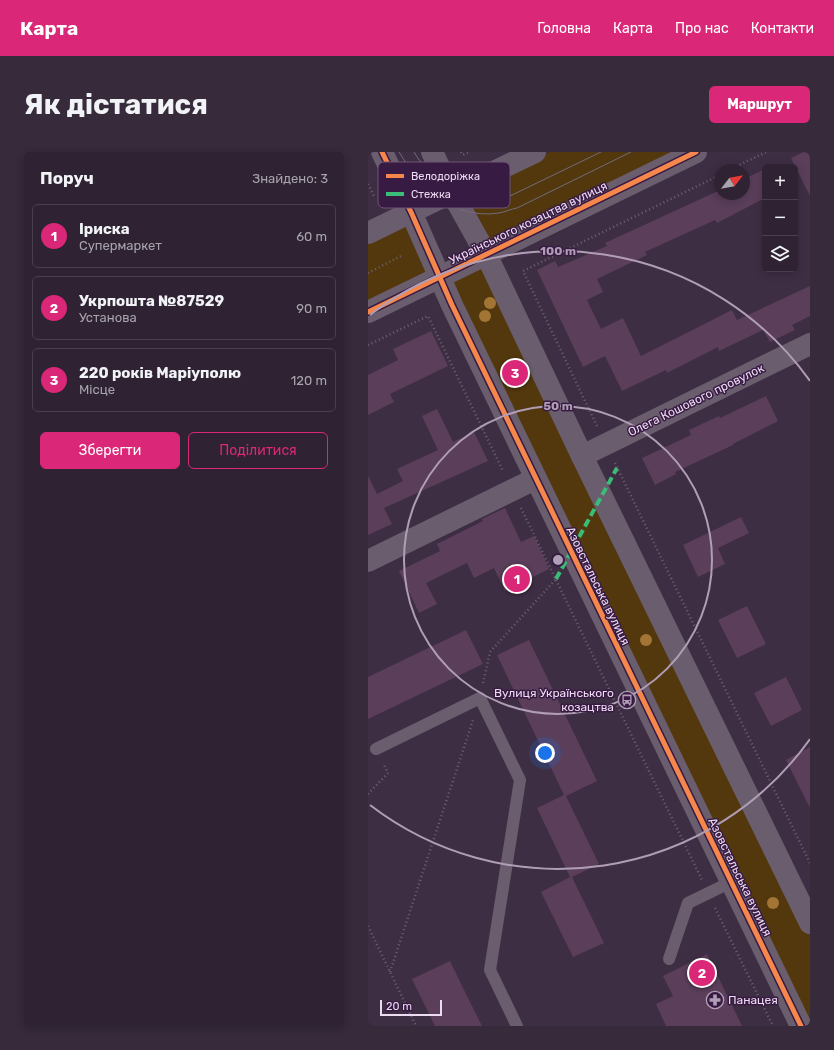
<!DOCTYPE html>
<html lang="uk">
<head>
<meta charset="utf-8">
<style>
  :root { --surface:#2e2233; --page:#362a3b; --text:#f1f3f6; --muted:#a7a4ac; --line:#493f4e; --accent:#db2777 }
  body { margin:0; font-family:Rubik,sans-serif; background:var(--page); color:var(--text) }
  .controls { position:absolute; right:12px; top:12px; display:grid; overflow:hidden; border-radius:6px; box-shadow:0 2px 10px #0003 }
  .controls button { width:36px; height:36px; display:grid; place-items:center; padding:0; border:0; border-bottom:1px solid var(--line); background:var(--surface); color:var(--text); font:20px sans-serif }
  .compass { position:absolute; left:346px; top:12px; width:36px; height:36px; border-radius:50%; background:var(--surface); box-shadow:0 2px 10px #0003; rotate:59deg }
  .scale { position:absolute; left:12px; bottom:10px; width:62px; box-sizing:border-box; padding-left:4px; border:2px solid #eddbf3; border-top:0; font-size:11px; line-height:14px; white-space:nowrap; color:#eddbf3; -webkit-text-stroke:3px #381b42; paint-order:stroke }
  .you { position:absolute; left:177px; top:601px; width:14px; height:14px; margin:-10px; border:3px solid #fff; border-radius:50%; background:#1a73e8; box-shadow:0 0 0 6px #1a73e833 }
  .badge { display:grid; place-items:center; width:26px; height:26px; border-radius:50%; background:var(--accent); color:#fff; font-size:13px; font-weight:700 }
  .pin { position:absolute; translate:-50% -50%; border:2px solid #fff; box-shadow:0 1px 4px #0006 }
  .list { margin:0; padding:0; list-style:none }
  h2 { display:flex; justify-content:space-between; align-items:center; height:52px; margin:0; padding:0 16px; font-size:17px }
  h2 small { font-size:13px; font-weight:400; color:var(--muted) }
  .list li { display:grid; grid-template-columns:26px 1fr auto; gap:12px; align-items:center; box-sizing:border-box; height:64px; margin:0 8px 8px; padding:0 8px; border:1px solid var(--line); border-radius:6px }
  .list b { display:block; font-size:15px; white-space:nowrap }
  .list p { margin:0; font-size:13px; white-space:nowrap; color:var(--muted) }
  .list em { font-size:13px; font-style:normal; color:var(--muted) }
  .actions { display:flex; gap:8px; padding:12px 16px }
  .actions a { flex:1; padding:9px 0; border:1px solid var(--accent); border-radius:6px; text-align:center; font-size:14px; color:var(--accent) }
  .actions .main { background:var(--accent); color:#fff }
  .icon { flex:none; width:22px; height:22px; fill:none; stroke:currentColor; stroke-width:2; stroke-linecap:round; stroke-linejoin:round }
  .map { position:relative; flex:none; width:442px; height:874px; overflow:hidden; border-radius:6px }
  header { display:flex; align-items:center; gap:24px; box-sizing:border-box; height:56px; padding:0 20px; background:var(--accent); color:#fff }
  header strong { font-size:19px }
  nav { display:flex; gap:22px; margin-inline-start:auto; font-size:14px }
  .intro { display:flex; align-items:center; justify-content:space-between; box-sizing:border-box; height:96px; padding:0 24px }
  h1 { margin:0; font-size:28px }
  .button { padding:10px 18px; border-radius:6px; background:var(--accent); color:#fff; font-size:14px; font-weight:700 }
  main { display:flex; gap:24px; padding:0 24px }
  aside { flex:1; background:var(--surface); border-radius:6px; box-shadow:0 2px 10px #0003 }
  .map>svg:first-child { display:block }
  .green { fill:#53380e }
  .building { fill:#5a3e5a }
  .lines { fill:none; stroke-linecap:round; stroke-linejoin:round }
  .path { stroke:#6d6270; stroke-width:2.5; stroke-dasharray:1 3; stroke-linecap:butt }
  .service { stroke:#6a5e6e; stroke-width:12 }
  .minor { stroke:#6a5e6e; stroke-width:22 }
  .tertiary { stroke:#6a5e6e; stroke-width:22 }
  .tram { stroke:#756a7a; stroke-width:1 }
  .quiet { stroke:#3abd76; stroke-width:4; stroke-dasharray:8 4; stroke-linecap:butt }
  .cycleway-casing { stroke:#381b42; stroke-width:8 }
  .cycleway { stroke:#f5874c; stroke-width:5 }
  .tree { fill:#a37535 }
  .ring { fill:none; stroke:#b09eb6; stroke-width:2 }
  .labels { text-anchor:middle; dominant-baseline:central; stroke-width:3; stroke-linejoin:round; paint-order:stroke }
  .street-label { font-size:12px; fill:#eddbf3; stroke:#381b42 }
  .poi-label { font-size:12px; fill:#eddbf3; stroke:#381b42; text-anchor:end }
  .key { fill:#381b42; stroke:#6e5577; stroke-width:1 }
  .key-label { font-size:11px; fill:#eddbf3 }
  .centre { fill:#b09eb6; stroke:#381b42; stroke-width:2 }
  .ring-label { font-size:12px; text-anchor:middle; font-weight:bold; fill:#b09eb6; stroke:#381b42; stroke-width:3; stroke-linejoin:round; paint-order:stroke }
</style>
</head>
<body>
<header>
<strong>Карта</strong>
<nav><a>Головна</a><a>Карта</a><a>Про нас</a><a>Контакти</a></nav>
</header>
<div class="intro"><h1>Як дістатися</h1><a class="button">Маршрут</a></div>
<main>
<aside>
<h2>Поруч<small>Знайдено: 3</small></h2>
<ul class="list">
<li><span class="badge">1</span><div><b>Іриска</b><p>Супермаркет</p></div><em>60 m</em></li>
<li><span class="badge">2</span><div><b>Укрпошта №87529</b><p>Установа</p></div><em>90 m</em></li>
<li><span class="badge">3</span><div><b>220 років Маріуполю</b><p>Місце</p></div><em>120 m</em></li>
</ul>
<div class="actions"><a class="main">Зберегти</a><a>Поділитися</a></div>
</aside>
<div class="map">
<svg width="442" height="874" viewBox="0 0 442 874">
  <rect width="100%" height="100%" fill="#3e2e44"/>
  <g class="green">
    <path d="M 182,0 L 313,0 L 120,94 L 94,43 Z"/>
    <path d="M 39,70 L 60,123 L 0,152 L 0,89 Z"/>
    <path d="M 116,110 L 442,781 L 442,874 L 79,128 Z"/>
  </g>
  <g class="building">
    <path d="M 436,0 L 442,0 L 442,44 L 423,6 Z"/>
    <path d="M 397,17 L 397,46 L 349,71 L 347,68 L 277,100 L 279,103 L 229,127 L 235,140 L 219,148 L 233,177 L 255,166 L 273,204 L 364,158 L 369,168 L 442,134 L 442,164 L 424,173 L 427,178 L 402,190 L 395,178 L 351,199 L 350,195 L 299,221 L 298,218 L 254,239 L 237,204 L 215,215 L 169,118 L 187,109 L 190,115 L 239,94 L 237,91 L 352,38 L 352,42 L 376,42 L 376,27 Z"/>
    <path d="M 63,179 L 80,214 L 22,242 L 26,250 L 0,263 L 0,223 L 30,208 L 25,197 Z"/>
    <path d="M 398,244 L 410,269 L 365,292 L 365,293 L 307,320 L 308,322 L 287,333 L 274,306 L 323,283 L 321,278 L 351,264 L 352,266 Z"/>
    <path d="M 69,257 L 85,290 L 106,280 L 120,309 L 16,356 L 24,372 L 0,383 L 0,324 L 9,342 L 35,329 L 29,317 L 70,298 L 54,264 Z"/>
    <path d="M 137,356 L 153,390 L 166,384 L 181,417 L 137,439 L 126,416 L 106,426 L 99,411 L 58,431 L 69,452 L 51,461 L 31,419 L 72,399 L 69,392 L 115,369 L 114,367 Z"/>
    <path d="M 373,365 L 381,381 L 350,396 L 357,412 L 330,425 L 315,393 Z"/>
    <path d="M 379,454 L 398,492 L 369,506 L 350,468 Z"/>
    <path d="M 98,478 L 115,512 L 0,567 L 0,525 Z"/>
    <path d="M 161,488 L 229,629 L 198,644 L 231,712 L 204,725 L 236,791 L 205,805 L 173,740 L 202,725 L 169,656 L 196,643 L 129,503 Z"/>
    <path d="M 418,525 L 434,558 L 403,574 L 386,541 Z"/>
    <path d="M 442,595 L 442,656 L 418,608 Z"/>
    <path d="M 339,802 L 374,874 L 298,874 L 288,852 L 305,844 L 295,824 Z"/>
    <path d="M 82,809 L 97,840 L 114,874 L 67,874 L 44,827 Z"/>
  </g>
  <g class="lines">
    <g class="path">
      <path d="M 93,0 L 95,3 L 102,0"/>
      <path d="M 361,18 L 398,0"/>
      <path d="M 0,32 L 7,46"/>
      <path d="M 0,121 L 33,104"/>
      <path d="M 0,193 L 60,164 L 135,319"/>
      <path d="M 229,274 L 155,119 L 352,23"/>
      <path d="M 247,311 L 442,711"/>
      <path d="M 153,356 L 334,728"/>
      <path d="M 115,531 L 122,500 L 188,427"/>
      <path d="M 0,642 L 20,621 L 15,611"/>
      <path d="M 347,756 L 405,874"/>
      <path d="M 0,774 L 48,874"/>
      <path d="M 22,820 L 105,568"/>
    </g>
    <g class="service">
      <path d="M 8,597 L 112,546 L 152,628 L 122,818 L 149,874"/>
      <path d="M 301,807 L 320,751 L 363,730"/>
    </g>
    <g class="minor">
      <path d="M 214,304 L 442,192"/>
      <path d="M 0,409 L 167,327"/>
    </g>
    <g class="tertiary">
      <path d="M 14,0 L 43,60 L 84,153 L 433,874"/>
      <path d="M 64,0 L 84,41 L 118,102 L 214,304 L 442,771"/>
      <path d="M 0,81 L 167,0"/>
      <path d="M 0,160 L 328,0"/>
    </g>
    <g class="tram">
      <path d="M 31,0 C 53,36 86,68 131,61 C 137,60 143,57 149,56 L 263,0"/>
      <path d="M 46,0 C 61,25 86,47 116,48 C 126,48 135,46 144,43 L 233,0"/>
    </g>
    <path class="quiet" d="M 188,427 L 249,316"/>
    <defs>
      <g id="cycleway">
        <path d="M 14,0 L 43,60 L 84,153 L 433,874"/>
        <path d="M 0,160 L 328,0"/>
      </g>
    </defs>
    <use href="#cycleway" class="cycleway-casing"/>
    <use href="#cycleway" class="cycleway"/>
  </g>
  <g class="tree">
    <circle cx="122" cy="151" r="6"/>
    <circle cx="117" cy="164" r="6"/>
    <circle cx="278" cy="488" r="6"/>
    <circle cx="405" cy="751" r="6"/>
  </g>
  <g class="ring">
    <circle cx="190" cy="408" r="154"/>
    <path d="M442 587A309 309 0 0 1 2 653M2 163A309 309 0 0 1 442 229"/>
  </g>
  <defs>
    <symbol id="bus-ring" viewBox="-11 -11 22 22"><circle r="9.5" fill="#381b42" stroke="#b09eb6" stroke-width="1.5"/><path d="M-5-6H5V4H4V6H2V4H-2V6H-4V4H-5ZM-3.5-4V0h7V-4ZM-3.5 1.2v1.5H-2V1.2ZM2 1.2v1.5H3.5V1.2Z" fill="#b09eb6"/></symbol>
    <symbol id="pharmacy-ring" viewBox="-11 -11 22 22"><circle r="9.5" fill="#381b42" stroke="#b09eb6" stroke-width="1.5"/><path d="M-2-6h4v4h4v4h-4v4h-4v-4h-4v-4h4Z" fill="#b09eb6"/></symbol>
  </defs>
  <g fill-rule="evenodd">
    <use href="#bus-ring" x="249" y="538" width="20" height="20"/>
    <use href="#pharmacy-ring" x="337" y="838" width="20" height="20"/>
  </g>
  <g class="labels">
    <g class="street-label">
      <text transform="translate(160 71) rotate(-26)">Українського козацтва вулиця</text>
      <text transform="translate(328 248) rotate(-26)">Олега Кошового провулок</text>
      <text transform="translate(230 434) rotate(64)">Азовстальська вулиця</text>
      <text transform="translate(372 725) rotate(64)">Азовстальська вулиця</text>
    </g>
    <g class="poi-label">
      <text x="246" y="541">Вулиця Українського<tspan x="246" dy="14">козацтва</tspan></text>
      <text x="360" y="848" text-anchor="start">Панацея</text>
    </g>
  </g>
  <rect x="10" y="10" width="132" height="46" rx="6" class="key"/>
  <rect x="18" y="22" width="18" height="4" fill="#f5874c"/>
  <rect x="18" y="40" width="18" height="4" fill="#3abd76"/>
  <g class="key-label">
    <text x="43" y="28">Велодоріжка</text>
    <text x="43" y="46">Стежка</text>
  </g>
  <circle cx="190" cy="408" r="6" class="centre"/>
  <g class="ring-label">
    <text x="190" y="103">100 m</text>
    <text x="190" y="258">50 m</text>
  </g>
</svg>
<div class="controls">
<button>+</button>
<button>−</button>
<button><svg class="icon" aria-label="layers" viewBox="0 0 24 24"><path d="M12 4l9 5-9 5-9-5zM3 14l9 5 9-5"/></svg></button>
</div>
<svg class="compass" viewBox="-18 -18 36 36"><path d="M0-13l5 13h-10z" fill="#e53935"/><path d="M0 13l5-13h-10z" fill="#a7a4ac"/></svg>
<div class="scale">20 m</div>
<div class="you"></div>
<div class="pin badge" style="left:149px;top:427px">1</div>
<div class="pin badge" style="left:334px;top:821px">2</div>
<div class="pin badge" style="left:147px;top:221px">3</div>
</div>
</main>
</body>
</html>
